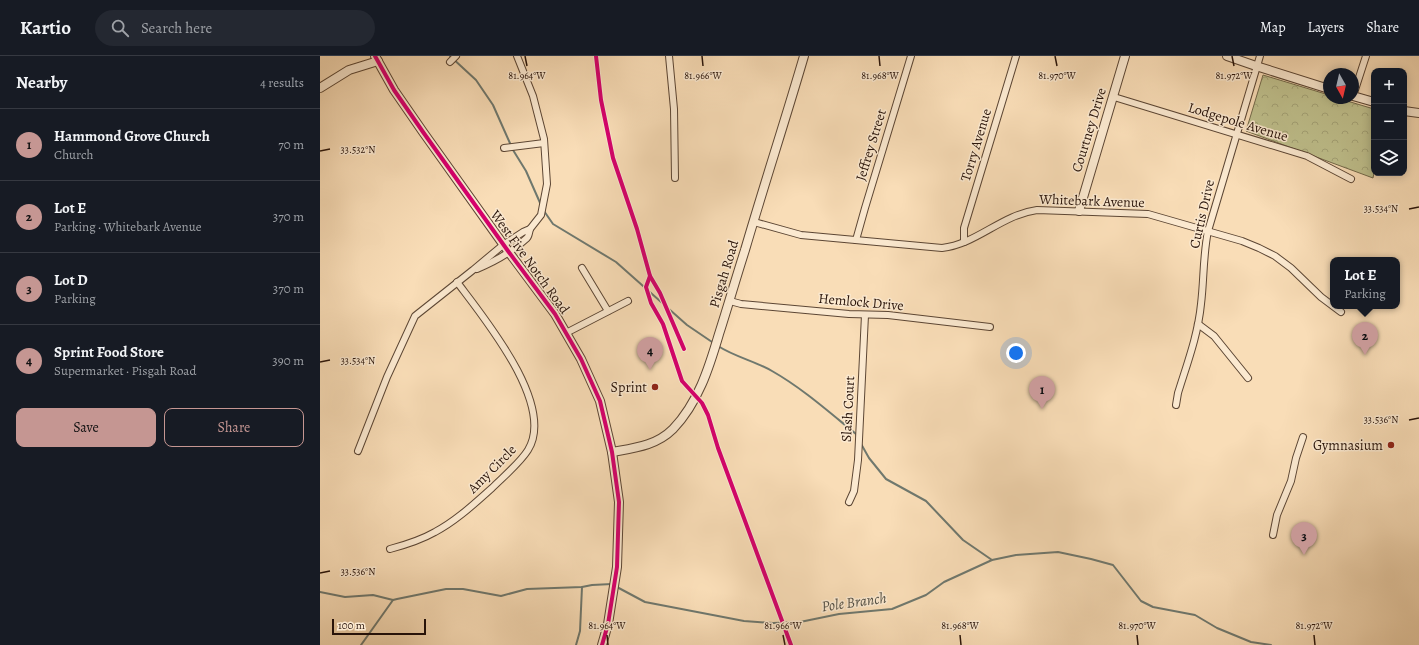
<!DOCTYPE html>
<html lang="en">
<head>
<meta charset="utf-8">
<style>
  :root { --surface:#171b24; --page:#242831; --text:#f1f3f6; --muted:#9ea1a6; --line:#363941; --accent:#c59692 }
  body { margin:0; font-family:Alegreya,serif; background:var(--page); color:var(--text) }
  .controls { position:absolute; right:12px; top:12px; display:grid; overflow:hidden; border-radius:8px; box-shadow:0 2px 10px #0003 }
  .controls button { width:36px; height:36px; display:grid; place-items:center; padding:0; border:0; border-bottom:1px solid var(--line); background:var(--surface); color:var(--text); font:20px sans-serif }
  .compass { position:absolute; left:1003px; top:12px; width:36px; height:36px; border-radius:50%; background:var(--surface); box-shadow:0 2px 10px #0003; rotate:172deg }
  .scale { position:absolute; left:12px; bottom:10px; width:94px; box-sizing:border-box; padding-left:4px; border:2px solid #281309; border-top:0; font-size:11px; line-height:14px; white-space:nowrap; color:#281309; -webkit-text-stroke:3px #fbe9d0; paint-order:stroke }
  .you { position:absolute; left:696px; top:297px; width:14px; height:14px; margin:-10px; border:3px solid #fff; border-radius:50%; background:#1a73e8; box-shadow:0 0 0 6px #1a73e833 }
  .badge { display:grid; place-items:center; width:26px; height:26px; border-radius:50%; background:var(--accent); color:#111; font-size:13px; font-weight:700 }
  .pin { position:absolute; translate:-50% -33px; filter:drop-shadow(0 1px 2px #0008) }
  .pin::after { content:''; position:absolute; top:21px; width:14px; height:12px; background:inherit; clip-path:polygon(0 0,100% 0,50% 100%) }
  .popup { position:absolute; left:1010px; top:201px; width:70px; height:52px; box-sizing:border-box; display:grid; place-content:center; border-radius:8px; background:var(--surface); filter:drop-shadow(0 1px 3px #0005); font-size:13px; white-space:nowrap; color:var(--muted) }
  .popup b { font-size:15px; color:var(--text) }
  .popup::after { content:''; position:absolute; left:50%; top:100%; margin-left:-8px; border:8px solid transparent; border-top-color:var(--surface) }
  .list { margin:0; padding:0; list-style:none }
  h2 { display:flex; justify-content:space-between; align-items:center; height:52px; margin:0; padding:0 16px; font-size:17px }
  h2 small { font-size:13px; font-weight:400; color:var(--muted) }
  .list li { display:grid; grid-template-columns:26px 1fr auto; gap:12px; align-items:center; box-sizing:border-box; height:72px; padding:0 16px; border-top:1px solid var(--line) }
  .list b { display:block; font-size:15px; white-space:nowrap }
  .list p { margin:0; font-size:13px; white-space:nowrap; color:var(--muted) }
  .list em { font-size:13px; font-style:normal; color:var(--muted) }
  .actions { display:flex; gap:8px; padding:12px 16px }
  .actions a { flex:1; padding:9px 0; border:1px solid var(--accent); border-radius:8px; text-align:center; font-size:14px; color:var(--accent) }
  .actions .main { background:var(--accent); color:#111 }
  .icon { flex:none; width:22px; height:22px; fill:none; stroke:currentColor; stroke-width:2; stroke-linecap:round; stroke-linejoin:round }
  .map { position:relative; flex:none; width:1099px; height:589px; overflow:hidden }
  header { display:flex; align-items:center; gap:24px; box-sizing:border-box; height:56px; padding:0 20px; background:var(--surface); border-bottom:1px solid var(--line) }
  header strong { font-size:19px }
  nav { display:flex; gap:22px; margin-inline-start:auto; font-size:14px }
  .search { width:280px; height:36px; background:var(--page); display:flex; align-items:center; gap:10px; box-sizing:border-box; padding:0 14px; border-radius:22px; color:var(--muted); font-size:15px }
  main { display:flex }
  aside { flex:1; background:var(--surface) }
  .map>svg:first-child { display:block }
  .park { fill:url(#park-crowns); stroke:#746a4b }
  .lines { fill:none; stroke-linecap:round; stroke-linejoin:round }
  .stream { stroke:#6f786e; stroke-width:2 }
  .minor-casing { stroke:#5c4634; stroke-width:8 }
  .tertiary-casing { stroke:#5c4634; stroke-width:10 }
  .minor { stroke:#fbe9d0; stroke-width:6 }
  .tertiary { stroke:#fbe9d0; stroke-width:8 }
  .cycleway-casing { stroke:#fbe9d0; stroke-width:6 }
  .cycleway { stroke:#d6006c; stroke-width:4 }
  .ticks { fill:none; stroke:#281309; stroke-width:1.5 }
  .poi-dot { fill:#8f2418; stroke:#fbe9d0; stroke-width:1.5 }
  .labels { text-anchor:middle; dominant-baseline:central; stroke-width:3; stroke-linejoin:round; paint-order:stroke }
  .street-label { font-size:14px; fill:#281309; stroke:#fbe9d0 }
  .poi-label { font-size:14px; fill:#281309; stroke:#fbe9d0; text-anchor:end }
  .water-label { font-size:15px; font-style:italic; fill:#514e44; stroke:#fbe9d0 }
  .ticks-label { font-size:10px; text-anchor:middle; fill:#281309; stroke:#fbe9d0; stroke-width:3; stroke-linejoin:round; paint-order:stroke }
</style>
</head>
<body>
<header>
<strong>Kartio</strong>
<div class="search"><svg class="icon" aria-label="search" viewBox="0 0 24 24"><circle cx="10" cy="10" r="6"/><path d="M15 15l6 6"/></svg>Search here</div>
<nav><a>Map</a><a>Layers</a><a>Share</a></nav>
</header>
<main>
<aside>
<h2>Nearby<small>4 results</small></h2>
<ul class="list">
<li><span class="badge">1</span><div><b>Hammond Grove Church</b><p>Church</p></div><em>70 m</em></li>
<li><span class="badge">2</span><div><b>Lot E</b><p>Parking · Whitebark Avenue</p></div><em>370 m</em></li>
<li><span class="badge">3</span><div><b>Lot D</b><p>Parking</p></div><em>370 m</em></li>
<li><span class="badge">4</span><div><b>Sprint Food Store</b><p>Supermarket · Pisgah Road</p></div><em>390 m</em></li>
</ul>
<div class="actions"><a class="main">Save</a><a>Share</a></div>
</aside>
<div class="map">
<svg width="1099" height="589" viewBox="0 0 1099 589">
  <defs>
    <pattern id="park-crowns" width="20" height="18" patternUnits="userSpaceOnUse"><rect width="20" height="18" fill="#bfc08d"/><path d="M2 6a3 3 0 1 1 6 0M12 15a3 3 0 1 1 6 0" fill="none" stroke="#a4a478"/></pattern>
  </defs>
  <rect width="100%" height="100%" fill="#f9ddb7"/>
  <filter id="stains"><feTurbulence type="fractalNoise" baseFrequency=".005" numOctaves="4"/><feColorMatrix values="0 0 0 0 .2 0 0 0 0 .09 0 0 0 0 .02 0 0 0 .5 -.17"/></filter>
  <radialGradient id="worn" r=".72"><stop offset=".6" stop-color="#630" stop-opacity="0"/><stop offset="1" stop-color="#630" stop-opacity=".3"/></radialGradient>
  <path class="park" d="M 943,19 L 1009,39 L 1009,42 L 1017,42 L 1054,53 L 1054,117 L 1053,122 L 926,75 Z"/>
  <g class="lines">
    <g class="stream">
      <path d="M 130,0 L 156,24 L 173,49 L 193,94 L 206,115 L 221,149"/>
      <path d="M 224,155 L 233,168 L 296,206 L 367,269 L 395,288"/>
      <path d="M 398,290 C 415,301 435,305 452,315 C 482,332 509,356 536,378 L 537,381"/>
      <path d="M 540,386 L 549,402 L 566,423 L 606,445 L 643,484 L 672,504"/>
      <path d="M 295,530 L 325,546 L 424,565 L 453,567 L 480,566 L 519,558 L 572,553 L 606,539 L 624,526 L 672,504 L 696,499 L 738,496 L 771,503 L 793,509 L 821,545 L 833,551 L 875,559 L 897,572 L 931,586 L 951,589"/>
      <path d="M 0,536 L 25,541 L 53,539 L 73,544"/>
      <path d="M 41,589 L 73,544 L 77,543 L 126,533 L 143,533 L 181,540 L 207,533 L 262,531 L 272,529 L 292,528"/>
      <path d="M 256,589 L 260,575 L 262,531"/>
    </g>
    <defs>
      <g id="minor">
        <path d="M 349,0 L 354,53 L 355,122"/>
        <path d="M 130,6 L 136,0"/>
        <path d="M 1033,40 L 1046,0"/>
        <path d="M 794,41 L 987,100 L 1031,123"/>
        <path d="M 184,92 L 224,87"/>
        <path d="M 434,166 L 481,179 L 622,192 C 657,188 681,159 717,154 L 828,158 L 922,185 L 939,192 L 955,200 L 971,212 L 1001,241 L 1021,256"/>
        <path d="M 536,184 L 545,152 L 591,0"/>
        <path d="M 644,186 L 644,172 L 696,0"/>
        <path d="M 262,212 L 288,255"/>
        <path d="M 157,213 C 174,206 193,195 207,182 C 209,180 209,176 210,173"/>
        <path d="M 410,245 L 421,248 L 529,258 L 568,259 L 670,271"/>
        <path d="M 878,268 L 894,280 L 928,322"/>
        <path d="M 246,277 L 308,245"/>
        <path d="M 856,349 L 858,337 C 867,308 878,279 881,248 C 884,224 883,199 888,175 L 940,0"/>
        <path d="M 38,395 L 67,321 L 95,260 L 153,214 L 183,189 L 203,176 L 210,173 L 221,159 L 227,128 L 224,83 L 213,40 L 197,0"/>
        <path d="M 529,446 L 534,435 L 538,404 L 545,259"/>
        <path d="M 953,479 L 957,459 L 971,425 L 976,402 L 983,381"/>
        <path d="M 70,493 C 85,489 101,484 115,476 C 136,465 154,448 172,432 C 183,421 200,407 208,394 C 236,349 164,262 137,226"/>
      </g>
      <g id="tertiary">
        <path d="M 55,0 L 74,34 L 103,76 L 188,195 L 235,258 L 261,303 L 280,345 L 292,396 L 299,446 L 297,511 L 288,568 L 282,589"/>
        <path d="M 907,0 L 936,10 L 1009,33"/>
        <path d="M 0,32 L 29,14 L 58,5"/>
        <path d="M 1033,40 L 1054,46"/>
        <path d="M 1084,55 L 1099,57"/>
        <path d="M 759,155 L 805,0"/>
        <path d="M 292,396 C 314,392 336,390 353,373 C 378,347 389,312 399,278 C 408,250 416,222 425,194 C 444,129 465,65 484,0"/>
      </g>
    </defs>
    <use href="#minor" class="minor-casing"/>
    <use href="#tertiary" class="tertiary-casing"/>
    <use href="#minor" class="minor"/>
    <use href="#tertiary" class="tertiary"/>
    <defs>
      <g id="cycleway">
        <path d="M 55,0 L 74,34 L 103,76 L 188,195 L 235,258 L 261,303 L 280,345 L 292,396 L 299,446 L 297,511 L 288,568 L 282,589"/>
        <path d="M 276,0 L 281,44 L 293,102 L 317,173 L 330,220 L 326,231 L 331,247 L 343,268 L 362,325 L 382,347 L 388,359 L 398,392 L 471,589"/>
        <path d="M 330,220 L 340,237 L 364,293"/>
      </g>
    </defs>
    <use href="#cycleway" class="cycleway-casing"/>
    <use href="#cycleway" class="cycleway"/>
  </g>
  <path class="ticks" d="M 205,0 L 207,10M 382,0 L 383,10M 559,0 L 560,10M 735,0 L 737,10M 912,0 L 914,10M 0,95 L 10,93M 1089,153 L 1099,151M 0,306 L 10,304M 1089,364 L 1099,362M 0,517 L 10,515M 287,579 L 288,589M 463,579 L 465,589M 640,579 L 641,589M 817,579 L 818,589M 994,579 L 995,589"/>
  <g class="poi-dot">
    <circle cx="335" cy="331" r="4"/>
    <circle cx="1071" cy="389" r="4"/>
  </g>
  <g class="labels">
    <g class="street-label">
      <text transform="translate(918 66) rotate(17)">Lodgepole Avenue</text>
      <text transform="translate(769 74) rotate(-73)">Courtney Drive</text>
      <text transform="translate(551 89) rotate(-73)">Jeffrey Street</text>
      <text transform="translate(656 89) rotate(-73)">Torry Avenue</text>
      <text transform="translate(772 145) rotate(2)">Whitebark Avenue</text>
      <text transform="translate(882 158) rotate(-77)">Curtis Drive</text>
      <text transform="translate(210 206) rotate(54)">West Five Notch Road</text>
      <text transform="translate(404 218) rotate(-73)">Pisgah Road</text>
      <text transform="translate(541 246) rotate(5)">Hemlock Drive</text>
      <text transform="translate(528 353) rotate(-87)">Slash Court</text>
      <text transform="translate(172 413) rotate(-45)">Amy Circle</text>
    </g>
    <g class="poi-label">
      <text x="327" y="331">Sprint</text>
      <text x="1063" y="389">Gymnasium</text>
    </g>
    <g class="water-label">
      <text transform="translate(534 546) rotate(-8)">Pole Branch</text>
    </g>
  </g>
  <g class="ticks-label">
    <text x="207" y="23">81.964°W</text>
    <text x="383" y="23">81.966°W</text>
    <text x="560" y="23">81.968°W</text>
    <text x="737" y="23">81.970°W</text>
    <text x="914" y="23">81.972°W</text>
    <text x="38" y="97">33.532°N</text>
    <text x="1061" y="156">33.534°N</text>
    <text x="38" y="308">33.534°N</text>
    <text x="1061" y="367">33.536°N</text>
    <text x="38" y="519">33.536°N</text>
    <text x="287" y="573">81.964°W</text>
    <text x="463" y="573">81.966°W</text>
    <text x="640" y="573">81.968°W</text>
    <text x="817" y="573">81.970°W</text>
    <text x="994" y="573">81.972°W</text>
  </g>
  <rect width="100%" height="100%" filter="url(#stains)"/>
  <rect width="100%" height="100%" fill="url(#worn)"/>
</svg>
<div class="controls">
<button>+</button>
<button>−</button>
<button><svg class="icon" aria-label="layers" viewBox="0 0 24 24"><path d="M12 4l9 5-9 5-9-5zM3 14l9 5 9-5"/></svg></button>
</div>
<svg class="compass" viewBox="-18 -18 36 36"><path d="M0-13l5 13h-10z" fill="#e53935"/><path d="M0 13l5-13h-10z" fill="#9ea1a6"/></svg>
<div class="scale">100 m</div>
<div class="you"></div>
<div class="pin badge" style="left:722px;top:353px">1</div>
<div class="pin badge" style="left:1045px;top:299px">2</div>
<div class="popup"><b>Lot E</b>Parking</div>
<div class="pin badge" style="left:984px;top:499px">3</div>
<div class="pin badge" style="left:330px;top:314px">4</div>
</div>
</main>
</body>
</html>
